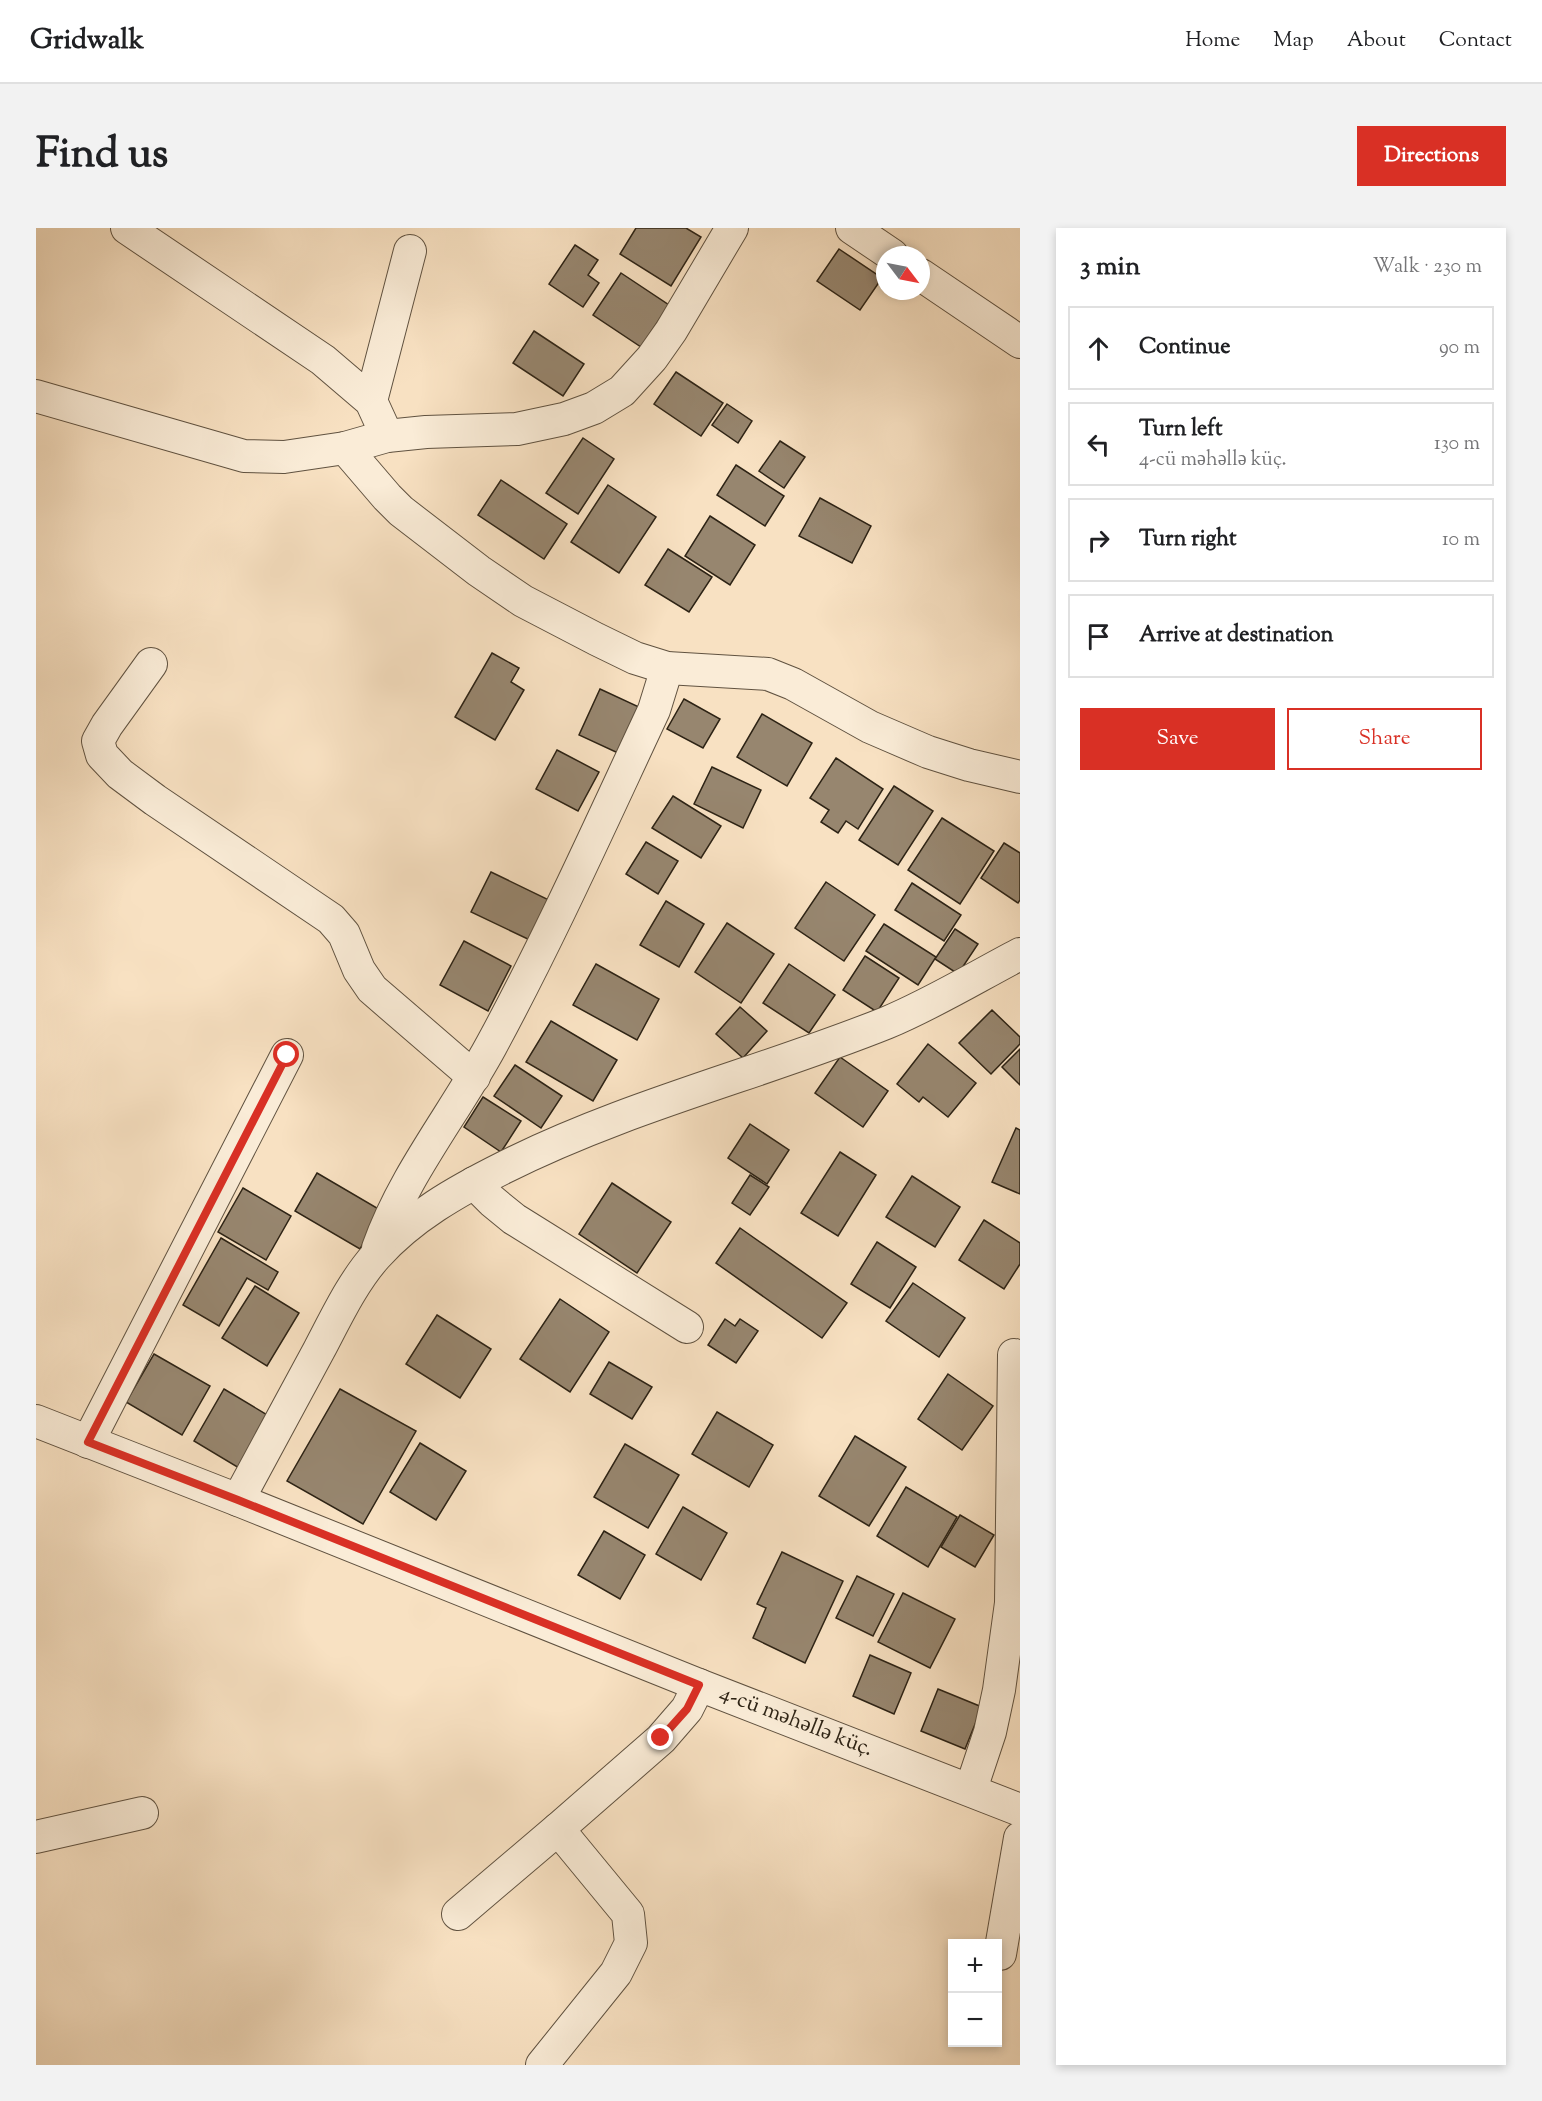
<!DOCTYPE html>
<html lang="en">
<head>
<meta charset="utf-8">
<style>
  :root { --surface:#fff; --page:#f2f2f2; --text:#202124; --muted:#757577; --line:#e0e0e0; --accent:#d93025 }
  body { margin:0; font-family:"Sorts Mill Goudy",serif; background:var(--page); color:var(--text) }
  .controls { position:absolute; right:18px; bottom:18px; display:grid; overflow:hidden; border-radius:0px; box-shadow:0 3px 9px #0003 }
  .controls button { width:54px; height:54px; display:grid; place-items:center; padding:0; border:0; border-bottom:2px solid var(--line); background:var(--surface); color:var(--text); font:30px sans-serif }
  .compass { position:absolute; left:840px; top:18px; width:54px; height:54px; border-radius:50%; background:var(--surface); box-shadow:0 3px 9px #0003; rotate:122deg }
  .stop { position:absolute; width:18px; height:18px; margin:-14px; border:4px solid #d93025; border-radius:50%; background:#fff }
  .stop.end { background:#d93025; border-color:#fff; box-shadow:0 2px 6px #0008 }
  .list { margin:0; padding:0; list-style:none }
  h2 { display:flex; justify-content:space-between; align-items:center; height:78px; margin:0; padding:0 24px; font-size:26px }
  h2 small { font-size:20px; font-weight:400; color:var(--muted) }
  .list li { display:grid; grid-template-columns:39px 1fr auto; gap:18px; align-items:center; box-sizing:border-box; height:84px; margin:0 12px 12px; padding:0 12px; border:2px solid var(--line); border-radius:0px }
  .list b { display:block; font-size:22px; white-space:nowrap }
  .list p { margin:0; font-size:20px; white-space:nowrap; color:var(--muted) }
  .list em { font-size:20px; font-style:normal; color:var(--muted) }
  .actions { display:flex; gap:12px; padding:18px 24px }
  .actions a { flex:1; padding:14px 0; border:2px solid var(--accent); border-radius:0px; text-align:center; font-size:21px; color:var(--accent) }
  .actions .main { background:var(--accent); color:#fff }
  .icon { flex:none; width:33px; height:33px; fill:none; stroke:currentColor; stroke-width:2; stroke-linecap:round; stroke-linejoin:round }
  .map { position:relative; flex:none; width:984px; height:1837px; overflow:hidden; border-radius:0px }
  header { display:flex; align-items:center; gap:36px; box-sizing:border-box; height:84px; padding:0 30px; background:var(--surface); border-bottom:2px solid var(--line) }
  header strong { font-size:28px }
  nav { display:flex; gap:33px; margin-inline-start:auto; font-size:21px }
  .intro { display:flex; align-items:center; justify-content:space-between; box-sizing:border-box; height:144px; padding:0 36px }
  h1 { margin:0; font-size:42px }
  .button { padding:15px 27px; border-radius:0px; background:var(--accent); color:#fff; font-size:21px; font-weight:700 }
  main { display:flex; gap:36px; padding:0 36px }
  aside { flex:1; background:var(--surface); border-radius:0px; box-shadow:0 3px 9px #0003 }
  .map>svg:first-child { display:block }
  .building { fill:#97866f; stroke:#2d2315; stroke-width:1.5 }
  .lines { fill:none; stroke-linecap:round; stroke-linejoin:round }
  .minor-casing { stroke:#605240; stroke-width:34 }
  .minor { stroke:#faecd7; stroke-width:32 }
  .route { stroke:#d93025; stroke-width:8 }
  .labels { text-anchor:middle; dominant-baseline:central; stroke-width:4.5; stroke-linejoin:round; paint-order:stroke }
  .street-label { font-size:22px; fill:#2d2315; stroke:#faecd7 }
</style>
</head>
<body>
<header>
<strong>Gridwalk</strong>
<nav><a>Home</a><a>Map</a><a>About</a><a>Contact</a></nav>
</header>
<div class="intro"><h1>Find us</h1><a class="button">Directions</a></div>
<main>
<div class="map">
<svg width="984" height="1837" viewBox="0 0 984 1837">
  <rect width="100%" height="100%" fill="#f8e1c2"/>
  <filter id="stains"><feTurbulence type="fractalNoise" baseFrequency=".00333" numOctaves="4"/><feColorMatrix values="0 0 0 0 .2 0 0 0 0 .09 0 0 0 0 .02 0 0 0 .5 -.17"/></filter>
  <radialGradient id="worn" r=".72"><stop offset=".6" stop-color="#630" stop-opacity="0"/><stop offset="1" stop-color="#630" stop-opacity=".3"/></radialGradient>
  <g class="building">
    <path d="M 600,0 L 650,0 L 665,9 L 635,58 L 584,26 Z"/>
    <path d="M 539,17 L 562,32 L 552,47 L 563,55 L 547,79 L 513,56 Z"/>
    <path d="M 803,21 L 846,50 L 824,82 L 781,53 Z"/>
    <path d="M 585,45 L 633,77 L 605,119 L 557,87 Z"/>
    <path d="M 498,103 L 548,136 L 527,168 L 477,135 Z"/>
    <path d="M 640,144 L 687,175 L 665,208 L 618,176 Z"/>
    <path d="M 691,176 L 716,193 L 702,215 L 676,197 Z"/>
    <path d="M 547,210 L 578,231 L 542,286 L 510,265 Z"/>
    <path d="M 744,213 L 769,229 L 748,260 L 723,243 Z"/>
    <path d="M 700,237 L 748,268 L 729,298 L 681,267 Z"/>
    <path d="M 465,252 L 531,296 L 508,331 L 442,287 Z"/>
    <path d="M 572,257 L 620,289 L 583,345 L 535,314 Z"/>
    <path d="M 784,270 L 835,298 L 816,335 L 763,308 Z"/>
    <path d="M 674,288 L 719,317 L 694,357 L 649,328 Z"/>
    <path d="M 632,321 L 676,349 L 653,384 L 609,357 Z"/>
    <path d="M 456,425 L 483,440 L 475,454 L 488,462 L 459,512 L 419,489 Z"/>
    <path d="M 564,461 L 603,479 L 582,525 L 543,507 Z"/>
    <path d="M 648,471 L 684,491 L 667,520 L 631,501 Z"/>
    <path d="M 726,486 L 776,515 L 751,558 L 701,529 Z"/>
    <path d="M 521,522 L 563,544 L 542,583 L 500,561 Z"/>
    <path d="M 800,530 L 847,561 L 822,601 L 810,593 L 802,605 L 785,594 L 793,582 L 774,570 Z"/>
    <path d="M 676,539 L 725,562 L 707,600 L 658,576 Z"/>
    <path d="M 858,558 L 897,583 L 862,637 L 823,612 Z"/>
    <path d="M 637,568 L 685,598 L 665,630 L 616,600 Z"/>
    <path d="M 906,590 L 958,623 L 924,676 L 872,642 Z"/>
    <path d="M 610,614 L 642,633 L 622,666 L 590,646 Z"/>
    <path d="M 968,615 L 984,625 L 984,672 L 982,675 L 945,650 Z"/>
    <path d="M 455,644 L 515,673 L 496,713 L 435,684 Z"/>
    <path d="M 790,654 L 839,687 L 808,733 L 759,700 Z"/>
    <path d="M 876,655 L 925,687 L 908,713 L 859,682 Z"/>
    <path d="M 630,673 L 668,696 L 643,739 L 604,717 Z"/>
    <path d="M 691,695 L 738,726 L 705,775 L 659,744 Z"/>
    <path d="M 848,696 L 900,729 L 882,757 L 830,723 Z"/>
    <path d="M 919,701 L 942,716 L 922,746 L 899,731 Z"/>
    <path d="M 428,713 L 475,738 L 452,783 L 404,757 Z"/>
    <path d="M 829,728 L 863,750 L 841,784 L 807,762 Z"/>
    <path d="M 560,736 L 623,771 L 601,812 L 537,777 Z"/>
    <path d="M 753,736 L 799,767 L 773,805 L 727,775 Z"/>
    <path d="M 704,779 L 731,803 L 707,830 L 680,806 Z"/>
    <path d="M 956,782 L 984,809 L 984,816 L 955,846 L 923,815 Z"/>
    <path d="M 515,793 L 581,832 L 557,873 L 490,834 Z"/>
    <path d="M 892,816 L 940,855 L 912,889 L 887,869 L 883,874 L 861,856 Z"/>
    <path d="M 984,821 L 984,857 L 966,839 Z"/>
    <path d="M 804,829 L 852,863 L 827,899 L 779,865 Z"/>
    <path d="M 479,837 L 526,868 L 505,900 L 458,868 Z"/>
    <path d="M 447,869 L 485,893 L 465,924 L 428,899 Z"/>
    <path d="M 714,896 L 753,922 L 731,956 L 692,930 Z"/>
    <path d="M 980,900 L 984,902 L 984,966 L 956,954 Z"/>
    <path d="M 804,924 L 840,947 L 802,1008 L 765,985 Z"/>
    <path d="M 281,945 L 346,983 L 324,1021 L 259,983 Z"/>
    <path d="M 714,947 L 733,959 L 714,987 L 696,975 Z"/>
    <path d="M 876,948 L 924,979 L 899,1019 L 850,989 Z"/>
    <path d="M 576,955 L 635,994 L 601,1045 L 543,1006 Z"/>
    <path d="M 207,960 L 255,988 L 230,1032 L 182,1004 Z"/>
    <path d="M 948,992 L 984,1015 L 984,1036 L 968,1061 L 923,1032 Z"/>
    <path d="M 704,1000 L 811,1075 L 786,1110 L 680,1035 Z"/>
    <path d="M 185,1010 L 242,1044 L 232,1062 L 211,1050 L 183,1098 L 147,1077 Z"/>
    <path d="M 841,1014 L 880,1039 L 854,1080 L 815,1056 Z"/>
    <path d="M 877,1055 L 929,1090 L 903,1129 L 850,1093 Z"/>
    <path d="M 219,1058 L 263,1085 L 231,1138 L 186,1110 Z"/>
    <path d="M 524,1071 L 573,1104 L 534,1164 L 484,1131 Z"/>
    <path d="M 401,1087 L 455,1121 L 424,1170 L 370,1136 Z"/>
    <path d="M 689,1091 L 699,1098 L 704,1091 L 722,1103 L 700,1135 L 672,1117 Z"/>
    <path d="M 118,1126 L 174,1158 L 146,1207 L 90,1174 Z"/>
    <path d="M 573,1134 L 616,1159 L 596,1191 L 554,1166 Z"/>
    <path d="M 912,1146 L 957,1178 L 926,1222 L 882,1191 Z"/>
    <path d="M 188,1161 L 233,1188 L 203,1240 L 158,1213 Z"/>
    <path d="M 304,1161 L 380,1203 L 327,1296 L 251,1253 Z"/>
    <path d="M 681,1184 L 737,1217 L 713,1259 L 656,1226 Z"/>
    <path d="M 819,1208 L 870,1239 L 833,1298 L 783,1268 Z"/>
    <path d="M 384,1215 L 430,1243 L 400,1292 L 354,1264 Z"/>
    <path d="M 589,1216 L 643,1247 L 612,1300 L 558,1269 Z"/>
    <path d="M 870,1259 L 921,1289 L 892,1339 L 841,1308 Z"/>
    <path d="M 647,1279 L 691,1305 L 665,1352 L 620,1326 Z"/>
    <path d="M 924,1287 L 958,1307 L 939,1339 L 905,1319 Z"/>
    <path d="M 568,1303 L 609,1327 L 584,1371 L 542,1347 Z"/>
    <path d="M 746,1324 L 807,1353 L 769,1435 L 717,1410 L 730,1380 L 721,1376 Z"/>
    <path d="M 821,1348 L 858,1366 L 837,1408 L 800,1390 Z"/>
    <path d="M 867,1365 L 919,1391 L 894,1440 L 842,1414 Z"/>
    <path d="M 834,1427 L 875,1445 L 858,1486 L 817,1468 Z"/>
    <path d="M 902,1461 L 946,1479 L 929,1521 L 885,1503 Z"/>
  </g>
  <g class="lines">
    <defs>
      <g id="minor">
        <path d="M 91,0 L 287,132 L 335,173 L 351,208"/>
        <path d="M 816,0 L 856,27"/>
        <path d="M 885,47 L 984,114"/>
        <path d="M 0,168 L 208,228 L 248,229 L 309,220 L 351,208 L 390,204 L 481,201 L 528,191 L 558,180 L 586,163 L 616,130 L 635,103 L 696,0"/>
        <path d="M 335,173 L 374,23"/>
        <path d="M 309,220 L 351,269 L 365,283 L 443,343 L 487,373 L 560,411 L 599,430 L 631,440 L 732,446 L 757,456 L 834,499 L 892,524 L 933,537 L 984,549"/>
        <path d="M 115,436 L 71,497 L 62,513 L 66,527 L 84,546 L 119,572 L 295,691 L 308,706 L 323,742 L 336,761 L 438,849"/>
        <path d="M 438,955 L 456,973 L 478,991 L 651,1099"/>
        <path d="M 342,1020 C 368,947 418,886 455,818 C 514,709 565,595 618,482 L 631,440"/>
        <path d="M 0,1193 L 202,1272 L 663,1457 L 984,1582"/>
        <path d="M 52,1214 L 251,827"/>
        <path d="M 202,1272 C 229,1222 256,1172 283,1122 C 300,1090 316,1055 340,1028 C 375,989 421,963 467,940 C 590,878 723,846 850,795 C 896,776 940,749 984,726"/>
        <path d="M 935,1561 L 954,1504 L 963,1462 L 975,1375 L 978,1127"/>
        <path d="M 0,1609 L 106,1585"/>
        <path d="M 422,1686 L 522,1601"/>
        <path d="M 964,1726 L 984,1610"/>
        <path d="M 506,1837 L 580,1745 L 595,1715 L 592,1686 L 522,1601 L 625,1511 L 651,1481 L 663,1457"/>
      </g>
    </defs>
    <use href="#minor" class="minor-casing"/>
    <use href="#minor" class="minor"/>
  </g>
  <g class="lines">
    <path class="route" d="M 251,827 L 52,1214 L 202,1272 L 663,1457 L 651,1481 L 625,1510"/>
  </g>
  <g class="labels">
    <g class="street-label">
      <text transform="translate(760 1494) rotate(21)">4-cü məhəllə küç.</text>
    </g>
  </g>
  <rect width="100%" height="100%" filter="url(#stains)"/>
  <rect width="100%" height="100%" fill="url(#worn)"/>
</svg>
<div class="controls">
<button>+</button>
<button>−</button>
</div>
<svg class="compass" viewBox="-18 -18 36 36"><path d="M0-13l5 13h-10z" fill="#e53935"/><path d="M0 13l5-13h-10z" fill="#757577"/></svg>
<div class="stop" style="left:251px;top:827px"></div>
<div class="stop end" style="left:625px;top:1510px"></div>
</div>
<aside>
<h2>3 min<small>Walk · 230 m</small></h2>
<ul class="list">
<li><svg class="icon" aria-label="ahead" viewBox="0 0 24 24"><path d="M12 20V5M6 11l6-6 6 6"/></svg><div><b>Continue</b></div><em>90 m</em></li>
<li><svg class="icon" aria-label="left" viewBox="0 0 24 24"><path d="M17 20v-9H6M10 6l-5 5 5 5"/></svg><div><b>Turn left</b><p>4-cü məhəllə küç.</p></div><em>130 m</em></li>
<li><svg class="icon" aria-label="right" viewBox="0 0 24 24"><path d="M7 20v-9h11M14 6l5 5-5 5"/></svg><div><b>Turn right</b></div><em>10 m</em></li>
<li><svg class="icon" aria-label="arrive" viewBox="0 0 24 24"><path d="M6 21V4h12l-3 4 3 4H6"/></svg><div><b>Arrive at destination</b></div></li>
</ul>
<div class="actions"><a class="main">Save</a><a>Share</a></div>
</aside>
</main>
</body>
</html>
